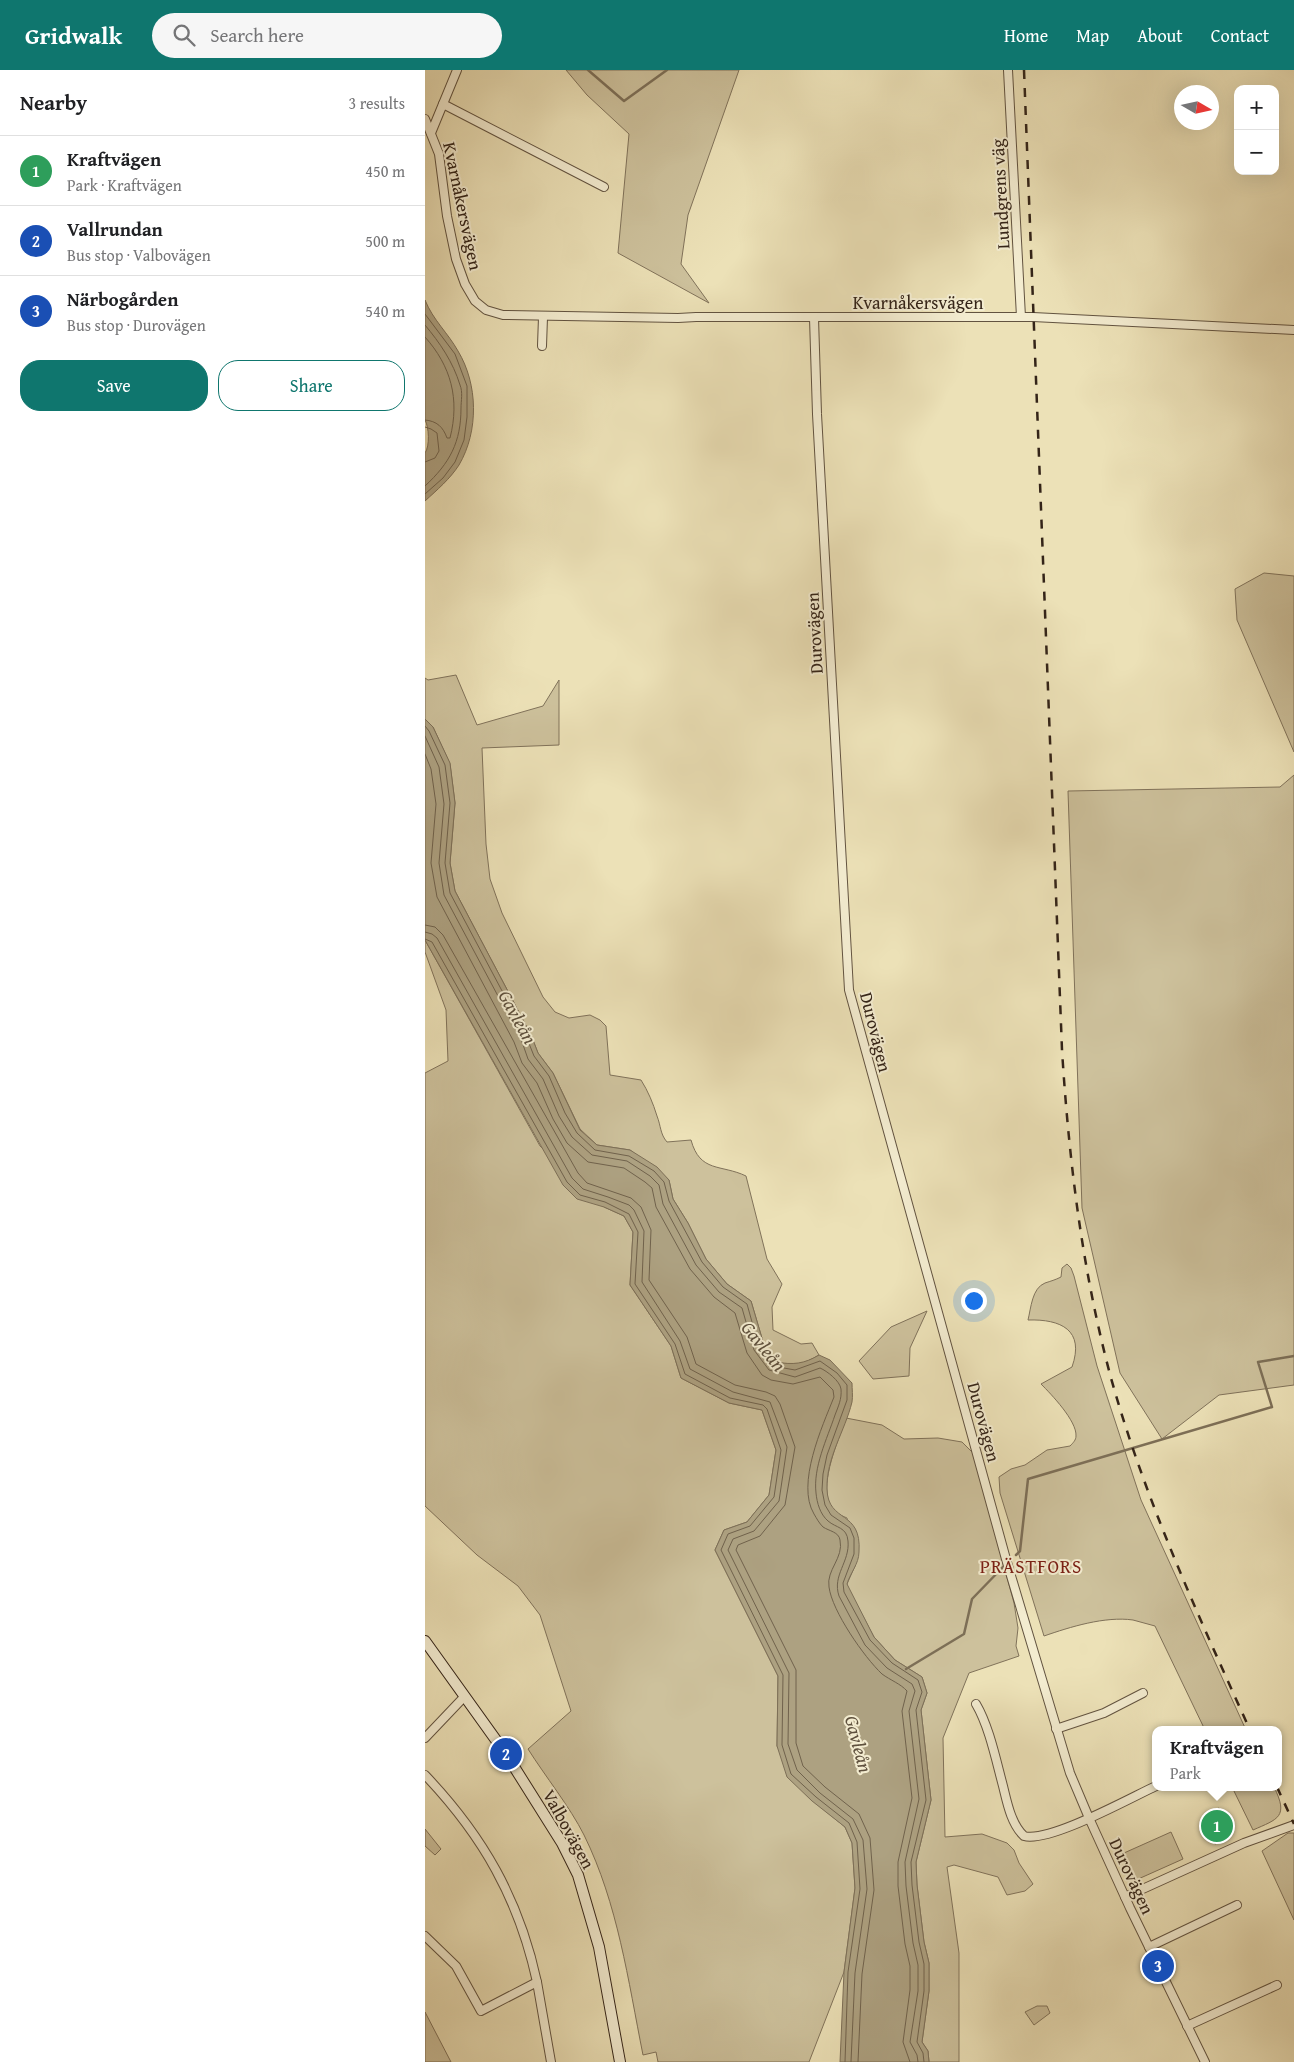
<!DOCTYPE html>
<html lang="en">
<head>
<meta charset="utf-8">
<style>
  :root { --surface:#fff; --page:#f6f6f6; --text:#202124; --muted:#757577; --line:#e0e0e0; --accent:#0f766e }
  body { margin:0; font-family:"Gentium Book Plus",serif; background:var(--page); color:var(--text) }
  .controls { position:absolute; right:15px; top:15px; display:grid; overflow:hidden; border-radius:10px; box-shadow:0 5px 20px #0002 }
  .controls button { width:45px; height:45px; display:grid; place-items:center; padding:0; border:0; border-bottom:1px solid var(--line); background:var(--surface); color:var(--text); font:25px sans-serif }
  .compass { position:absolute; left:749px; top:15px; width:45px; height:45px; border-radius:50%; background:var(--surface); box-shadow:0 5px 20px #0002; rotate:99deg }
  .you { position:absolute; left:548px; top:1230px; width:18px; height:18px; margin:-12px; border:4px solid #fff; border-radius:50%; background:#1a73e8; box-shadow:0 0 0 8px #1a73e833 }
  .badge { display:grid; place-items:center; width:32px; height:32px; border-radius:50%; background:var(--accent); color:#fff; font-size:16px; font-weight:700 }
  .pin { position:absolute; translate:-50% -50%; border:2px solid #fff; box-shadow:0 1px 5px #0006 }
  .popup { position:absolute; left:727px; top:1656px; width:130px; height:65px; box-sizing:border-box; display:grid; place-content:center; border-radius:10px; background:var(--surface); filter:drop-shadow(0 1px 4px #0005); font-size:16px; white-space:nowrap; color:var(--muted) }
  .popup b { font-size:19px; color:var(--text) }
  .popup::after { content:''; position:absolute; left:50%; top:100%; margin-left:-10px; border:10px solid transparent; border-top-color:var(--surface) }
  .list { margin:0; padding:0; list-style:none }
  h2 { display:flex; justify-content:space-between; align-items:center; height:65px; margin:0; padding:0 20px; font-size:21px }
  h2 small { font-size:16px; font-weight:400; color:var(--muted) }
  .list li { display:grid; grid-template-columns:32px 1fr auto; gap:15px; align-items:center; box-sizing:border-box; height:70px; padding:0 20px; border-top:1px solid var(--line) }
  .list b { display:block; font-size:19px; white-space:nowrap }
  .list p { margin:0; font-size:16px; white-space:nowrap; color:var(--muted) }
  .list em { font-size:16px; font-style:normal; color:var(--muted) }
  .actions { display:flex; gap:10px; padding:15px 20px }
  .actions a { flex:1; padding:11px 0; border:1px solid var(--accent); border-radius:20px; text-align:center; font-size:18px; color:var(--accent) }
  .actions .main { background:var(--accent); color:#fff }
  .icon { flex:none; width:28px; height:28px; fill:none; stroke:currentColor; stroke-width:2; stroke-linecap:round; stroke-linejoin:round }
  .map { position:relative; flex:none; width:869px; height:1992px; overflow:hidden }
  header { display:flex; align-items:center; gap:30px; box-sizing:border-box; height:70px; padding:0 25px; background:var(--accent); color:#fff }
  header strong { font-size:24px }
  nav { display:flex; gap:28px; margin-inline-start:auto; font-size:18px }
  .search { width:350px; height:45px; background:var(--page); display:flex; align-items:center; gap:12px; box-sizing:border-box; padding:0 18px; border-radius:28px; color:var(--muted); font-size:19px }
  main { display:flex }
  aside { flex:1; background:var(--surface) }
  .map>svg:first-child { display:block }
  .green { fill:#cdc19c; stroke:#80725a }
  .water { fill:#ada181; stroke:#7d6f57 }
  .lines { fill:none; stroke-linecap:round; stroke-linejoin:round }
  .shore { stroke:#70624c; stroke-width:1 }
  .stream { stroke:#7d6f57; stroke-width:2.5 }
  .minor-casing { stroke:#625340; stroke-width:10 }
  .secondary-casing { stroke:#342418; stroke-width:12 }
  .minor { stroke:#f3ecd0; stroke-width:8 }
  .secondary { stroke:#f3ecd0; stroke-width:10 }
  .rail { stroke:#342418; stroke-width:2.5; stroke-dasharray:9 9; stroke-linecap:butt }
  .labels { text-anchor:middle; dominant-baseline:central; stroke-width:4; stroke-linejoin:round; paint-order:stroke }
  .street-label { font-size:18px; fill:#342418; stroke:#f3ecd0 }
  .water-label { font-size:19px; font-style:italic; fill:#5e503d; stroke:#f3ecd0 }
  .neighbourhood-label { font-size:19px; letter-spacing:1px; fill:#7a1f14; stroke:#f3ecd0 }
</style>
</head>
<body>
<header>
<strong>Gridwalk</strong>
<div class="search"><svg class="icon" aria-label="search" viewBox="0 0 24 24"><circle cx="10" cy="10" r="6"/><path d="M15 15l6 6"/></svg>Search here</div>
<nav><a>Home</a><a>Map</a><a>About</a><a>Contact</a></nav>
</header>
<main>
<aside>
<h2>Nearby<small>3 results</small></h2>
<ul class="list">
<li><span class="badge" style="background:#2e9e5b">1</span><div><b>Kraftvägen</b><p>Park · Kraftvägen</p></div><em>450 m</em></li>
<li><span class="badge" style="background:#1a4fb4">2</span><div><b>Vallrundan</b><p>Bus stop · Valbovägen</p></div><em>500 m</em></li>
<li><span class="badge" style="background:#1a4fb4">3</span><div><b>Närbogården</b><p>Bus stop · Durovägen</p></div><em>540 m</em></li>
</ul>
<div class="actions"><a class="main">Save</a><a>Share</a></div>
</aside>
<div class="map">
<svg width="869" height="1992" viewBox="0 0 869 1992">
  <rect width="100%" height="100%" fill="#ece1b7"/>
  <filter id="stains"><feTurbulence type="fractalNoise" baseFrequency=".004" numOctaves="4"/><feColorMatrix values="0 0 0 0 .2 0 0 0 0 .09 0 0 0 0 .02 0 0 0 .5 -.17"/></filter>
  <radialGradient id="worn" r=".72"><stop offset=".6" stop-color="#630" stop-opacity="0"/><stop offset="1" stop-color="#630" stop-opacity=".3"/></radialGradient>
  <g class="green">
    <path d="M 141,0 L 314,0 L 263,145 L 256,194 L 284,233 L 193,183 L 204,64 L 162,25 Z"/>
    <path d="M 839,503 L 869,506 L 869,682 L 812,550 L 810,519 Z"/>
    <path d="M 31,605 L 52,655 L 118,636 L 134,610 L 134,675 L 57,678 L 61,774 L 65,809 L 77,843 L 118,927 L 130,942 L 144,948 L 165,945 L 175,950 L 181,956 L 185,1005 L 216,1010 C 223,1021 228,1033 232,1046 C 236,1056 235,1064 242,1072 L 266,1070 C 275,1103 296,1094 321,1106 L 342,1189 L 357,1214 L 347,1237 L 348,1260 L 376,1274 L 387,1273 L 394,1285 C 377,1295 370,1296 351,1292 L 339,1275 L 326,1231 L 302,1214 L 281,1189 L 263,1153 L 248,1129 L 244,1110 L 205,1080 L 172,1075 L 155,1059 L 128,1003 L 113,983 L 106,965 L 30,821 L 25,793 L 30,733 L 25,694 L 8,657 L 0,649 L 0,608 L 3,610 Z"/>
    <path d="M 869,705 L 869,1315 L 794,1325 L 737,1369 L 695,1303 L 657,1138 L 643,721 L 855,717 Z"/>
    <path d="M 0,870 L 115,1076 L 179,1137 L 199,1146 L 208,1162 L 205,1215 L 246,1276 L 256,1308 L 304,1333 L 337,1340 L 351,1380 L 344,1425 L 322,1452 L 299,1460 L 290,1480 L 353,1606 L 352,1676 L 382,1726 L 420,1757 L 427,1773 L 430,1818 L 419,1902 L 384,1992 L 233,1992 L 231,1982 L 218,1985 C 203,1910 193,1834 159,1765 C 145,1737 120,1706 103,1679 L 146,1641 L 115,1545 L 93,1516 L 52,1485 L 0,1436 L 0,1003 L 23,991 L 21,940 L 0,882 Z"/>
    <path d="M 642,1194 L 646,1198 L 649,1206 L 672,1296 L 716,1430 L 821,1660 L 780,1660 L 730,1556 C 723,1554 715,1552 708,1550 C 680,1546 645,1557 619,1566 L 575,1423 L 574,1407 L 586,1399 L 600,1395 L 622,1380 L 645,1376 C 648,1373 651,1370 651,1366 C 652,1351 626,1324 616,1314 L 647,1297 C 660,1260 636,1249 603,1250 C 606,1238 607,1218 620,1213 C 626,1211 630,1210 636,1207 L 637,1198 Z"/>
    <path d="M 502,1241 L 485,1278 L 484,1306 L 448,1309 L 434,1291 L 466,1257 Z"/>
    <path d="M 421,1348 L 457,1355 L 479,1369 L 513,1368 L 537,1372 L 548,1383 L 589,1533 L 593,1558 L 591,1576 L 594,1586 L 544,1603 L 518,1668 L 520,1767 L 557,1764 L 582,1773 L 589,1780 L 594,1793 L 608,1814 L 600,1821 L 582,1825 L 573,1807 L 529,1795 L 522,1797 L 534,1883 L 534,1992 L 504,1992 L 503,1981 L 497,1972 L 504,1921 L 504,1893 L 499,1872 L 492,1815 L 491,1792 L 506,1730 L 496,1640 L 502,1623 L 497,1607 L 470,1590 L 449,1567 L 424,1520 L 422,1514 L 430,1496 L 422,1448 C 418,1446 414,1445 411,1443 C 388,1425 414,1369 421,1348 Z"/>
    <path d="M 807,1717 L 849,1717 C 864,1747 853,1749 828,1760 Z"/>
    <path d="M 794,1738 L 807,1765 L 790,1774 L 777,1747 Z"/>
    <path d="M 0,1759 L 16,1779 L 10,1785 L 0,1776 Z"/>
    <path d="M 746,1762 L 758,1789 L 711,1810 L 699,1783 Z"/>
    <path d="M 863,1763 L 869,1763 L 869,1850 L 837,1781 Z"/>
    <path d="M 612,1936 L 622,1936 L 625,1943 L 609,1955 L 600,1942 Z"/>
    <path d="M 0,1942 L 26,1992 L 0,1992 Z"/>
  </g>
  <g class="water">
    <path d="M 0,230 C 8,250 23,263 33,281 C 53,314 54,361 34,395 C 25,409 12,420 0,431 L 0,383 C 5,376 4,357 0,350 Z"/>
    <path d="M 0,649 L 8,657 L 25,693 L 30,733 L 25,793 L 30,821 L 106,965 L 113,983 L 128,1003 L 155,1060 L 172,1075 L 205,1080 L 232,1097 L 244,1110 L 248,1129 L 263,1153 L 281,1189 L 302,1214 L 326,1231 L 339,1275 L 351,1292 C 368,1295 379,1294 394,1285 L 405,1290 L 427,1313 C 427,1319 428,1326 427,1332 C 420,1361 401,1388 402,1419 C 403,1454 437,1439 434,1482 C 434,1494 425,1503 422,1514 L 449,1567 L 470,1590 L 497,1607 L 502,1623 L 496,1640 L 506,1730 L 491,1792 L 492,1815 L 499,1872 L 504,1893 L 504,1921 L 497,1972 L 503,1981 L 504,1992 L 415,1992 L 419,1902 L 430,1818 L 427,1773 L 420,1757 L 387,1731 L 362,1707 L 352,1676 L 353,1606 L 290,1480 L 299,1460 L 322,1452 L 344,1425 L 351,1380 L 337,1340 L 304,1333 L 256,1308 L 246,1276 L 205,1215 L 208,1162 L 199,1146 L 179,1137 L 152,1129 L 138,1115 L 0,870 Z"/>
  </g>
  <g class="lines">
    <g class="shore">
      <path d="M 0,244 L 30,284 L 42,316 L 42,347 L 39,370 L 30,392 L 18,408 L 0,424"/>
      <path d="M 0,255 C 15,273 28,292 35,315 C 38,322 36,331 36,338 C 36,372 25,393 0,416"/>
      <path d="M 0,267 C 26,296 35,329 25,368 L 22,368 C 18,357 12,351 0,350"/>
      <path d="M 0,357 L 6,359 L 12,363 L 14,381 L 10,388 L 0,392"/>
      <path d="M 0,656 L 4,661 L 20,695 L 25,733 L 20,793 L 25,823 L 101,966 L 109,986 L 124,1006 L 140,1043 L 152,1063 L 170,1080 L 204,1086 L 229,1101 L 239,1112 L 244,1131 L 277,1192 L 298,1217 L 322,1234 L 334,1277 L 348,1296 L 370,1300 L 395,1291 L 412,1303 L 422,1315 L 422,1330 L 402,1385 L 398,1404 L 397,1420 L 400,1435 L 406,1445 L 425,1458 L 429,1468 L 429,1484 L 418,1513 L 419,1522 L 445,1570 L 467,1593 L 493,1610 L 497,1622 L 491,1640 L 501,1730 L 486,1792 L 487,1815 L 494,1872 L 499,1894 L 499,1921 L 492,1972 L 498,1983 L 499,1992"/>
      <path d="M 0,666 L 14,697 L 19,734 L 14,793 L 19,825 L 96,969 L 103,989 L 118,1009 L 134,1046 L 147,1067 L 167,1085 L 202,1091 L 225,1106 L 234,1115 L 238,1134 L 271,1195 L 294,1222 L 317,1238 L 329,1280 L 344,1300 L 370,1307 L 395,1298 C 402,1301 415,1311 416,1319 C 417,1329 413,1337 410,1345 C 402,1369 388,1397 391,1423 C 392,1433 395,1444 403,1451 C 411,1458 422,1457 423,1471 C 425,1492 407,1505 414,1526 L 440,1575 L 462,1598 L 487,1614 L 490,1621 L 484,1641 L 494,1729 L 480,1792 L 481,1816 L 488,1873 L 493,1895 L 493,1921 L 485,1972 L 492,1985 L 493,1992"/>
      <path d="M 0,684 L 6,699 L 11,734 L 6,793 L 12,827 L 89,972 L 97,993 L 112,1013 L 128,1049 L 142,1073 L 163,1092 L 199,1098 L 220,1112 L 227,1118 L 231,1137 L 265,1199 L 289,1227 L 310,1243 L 322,1283 L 337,1305 L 346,1310 L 368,1314 L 395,1307 L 408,1320 L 409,1327 C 397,1357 371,1414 389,1444 C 392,1449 394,1453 398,1457 C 404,1461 414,1462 415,1470 C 419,1488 401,1500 404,1517 C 407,1541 439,1587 457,1604 C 465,1610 476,1614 482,1621 L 477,1641 L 487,1728 L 473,1792 L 473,1816 L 480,1874 L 485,1896 L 485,1920 L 478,1972 L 485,1992"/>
      <path d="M 0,855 L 10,857 L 18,865 L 153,1103 L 162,1113 L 206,1128 L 216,1137 L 226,1160 L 224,1210 L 262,1267 L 271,1294 L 310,1315 L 341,1322 L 350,1326 L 355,1334 L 370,1377 L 360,1435 L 335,1466 L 313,1475 L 311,1480 L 371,1600 L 371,1673 L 378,1696 L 400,1717 L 434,1744 L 445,1768 L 449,1820 L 437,1904 L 433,1992"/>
      <path d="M 0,862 L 7,864 L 12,868 L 147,1108 L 158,1119 L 183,1127 L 204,1135 L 209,1140 L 219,1161 L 217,1212 L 255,1271 L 265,1299 L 308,1322 L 345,1332 L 362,1377 L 354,1431 L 329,1461 L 308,1469 L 303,1480 L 364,1603 L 363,1674 L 372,1700 L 395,1723 L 428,1749 L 438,1770 L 442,1819 L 430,1903 L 426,1992"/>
      <path d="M 0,869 L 7,872 L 142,1112 L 155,1125 L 180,1132 L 204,1144 L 213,1162 L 210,1214 L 250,1274 L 260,1304 L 305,1328 L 338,1335 L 342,1339 L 356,1380 L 349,1427 L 325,1456 L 303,1464 L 296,1480 L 358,1605 L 357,1675 L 366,1704 L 391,1727 L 424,1753 L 432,1772 L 435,1819 L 423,1902 L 420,1992"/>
    </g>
    <g class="stream">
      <path d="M 163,0 L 199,31 L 242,0"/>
      <path d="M 591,1485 L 595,1481 L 603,1409 L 847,1337 L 833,1292 L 869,1286"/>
      <path d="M 481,1599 L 539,1564 L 547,1529 L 578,1497"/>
    </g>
    <defs>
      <g id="minor">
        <path d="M 583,0 L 596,247"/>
        <path d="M 18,34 L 179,117"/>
        <path d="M 0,49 L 14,84 L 22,146 L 31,189 L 40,214 L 50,231 L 61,240 L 78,245 L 253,248 L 271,247 L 608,247 L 869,260"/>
        <path d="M 6,63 L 32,0"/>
        <path d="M 389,248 L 392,344 L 424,920 L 581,1489 L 645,1703 L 664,1748 L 705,1838 L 780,1992"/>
        <path d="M 117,276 L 118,247"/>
        <path d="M 551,1634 C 564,1656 571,1690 578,1716 C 582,1732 586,1754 599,1766 C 624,1773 705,1728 731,1716"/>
        <path d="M 631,1659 L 679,1643 L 718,1623"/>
        <path d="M 0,1668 L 39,1627"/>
        <path d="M 0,1705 C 58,1766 94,1829 112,1912 L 56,1941 L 31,1896 L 0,1866"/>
        <path d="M 700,1827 L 819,1773 L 869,1755"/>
        <path d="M 724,1877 L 812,1835"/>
        <path d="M 112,1912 L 126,1992"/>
        <path d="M 762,1956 L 852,1915"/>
      </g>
      <path id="secondary" d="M 0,1571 L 81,1684 L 137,1773 L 153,1805 L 174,1877 L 195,1992"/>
    </defs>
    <use href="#minor" class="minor-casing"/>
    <use href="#secondary" class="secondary-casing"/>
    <use href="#minor" class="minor"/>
    <use href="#secondary" class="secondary"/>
    <g class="rail">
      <path d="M 599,0 L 637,980 C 644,1091 657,1200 686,1308 C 720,1430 773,1545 825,1660"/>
      <path d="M 852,1717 L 869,1754"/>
    </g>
  </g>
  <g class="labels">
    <g class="street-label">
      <text transform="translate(575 124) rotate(-93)">Lundgrens väg</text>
      <text transform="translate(38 136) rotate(78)">Kvarnåkersvägen</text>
      <text x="493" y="232">Kvarnåkersvägen</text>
      <text transform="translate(389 563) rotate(-93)">Durovägen</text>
      <text transform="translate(451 962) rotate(76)">Durovägen</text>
      <text transform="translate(559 1352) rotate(75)">Durovägen</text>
      <text transform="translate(144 1759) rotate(61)">Valbovägen</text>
      <text transform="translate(707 1806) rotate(65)">Durovägen</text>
    </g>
    <g class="water-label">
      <text transform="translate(93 947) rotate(61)">Gavleån</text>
      <text transform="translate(339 1276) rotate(51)">Gavleån</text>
      <text transform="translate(434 1674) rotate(75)">Gavleån</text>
    </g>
    <g class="neighbourhood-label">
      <text x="606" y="1496">PRÄSTFORS</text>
    </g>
  </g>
  <rect width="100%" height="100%" filter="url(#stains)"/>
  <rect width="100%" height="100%" fill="url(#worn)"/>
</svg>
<div class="controls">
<button>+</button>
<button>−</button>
</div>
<svg class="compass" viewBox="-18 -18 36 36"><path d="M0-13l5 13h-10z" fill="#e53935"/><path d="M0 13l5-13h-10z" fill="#757577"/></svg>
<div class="you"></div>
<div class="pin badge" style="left:792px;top:1756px;background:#2e9e5b">1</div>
<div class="popup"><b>Kraftvägen</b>Park</div>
<div class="pin badge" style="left:81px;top:1684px;background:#1a4fb4">2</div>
<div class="pin badge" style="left:733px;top:1896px;background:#1a4fb4">3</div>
</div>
</main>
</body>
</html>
